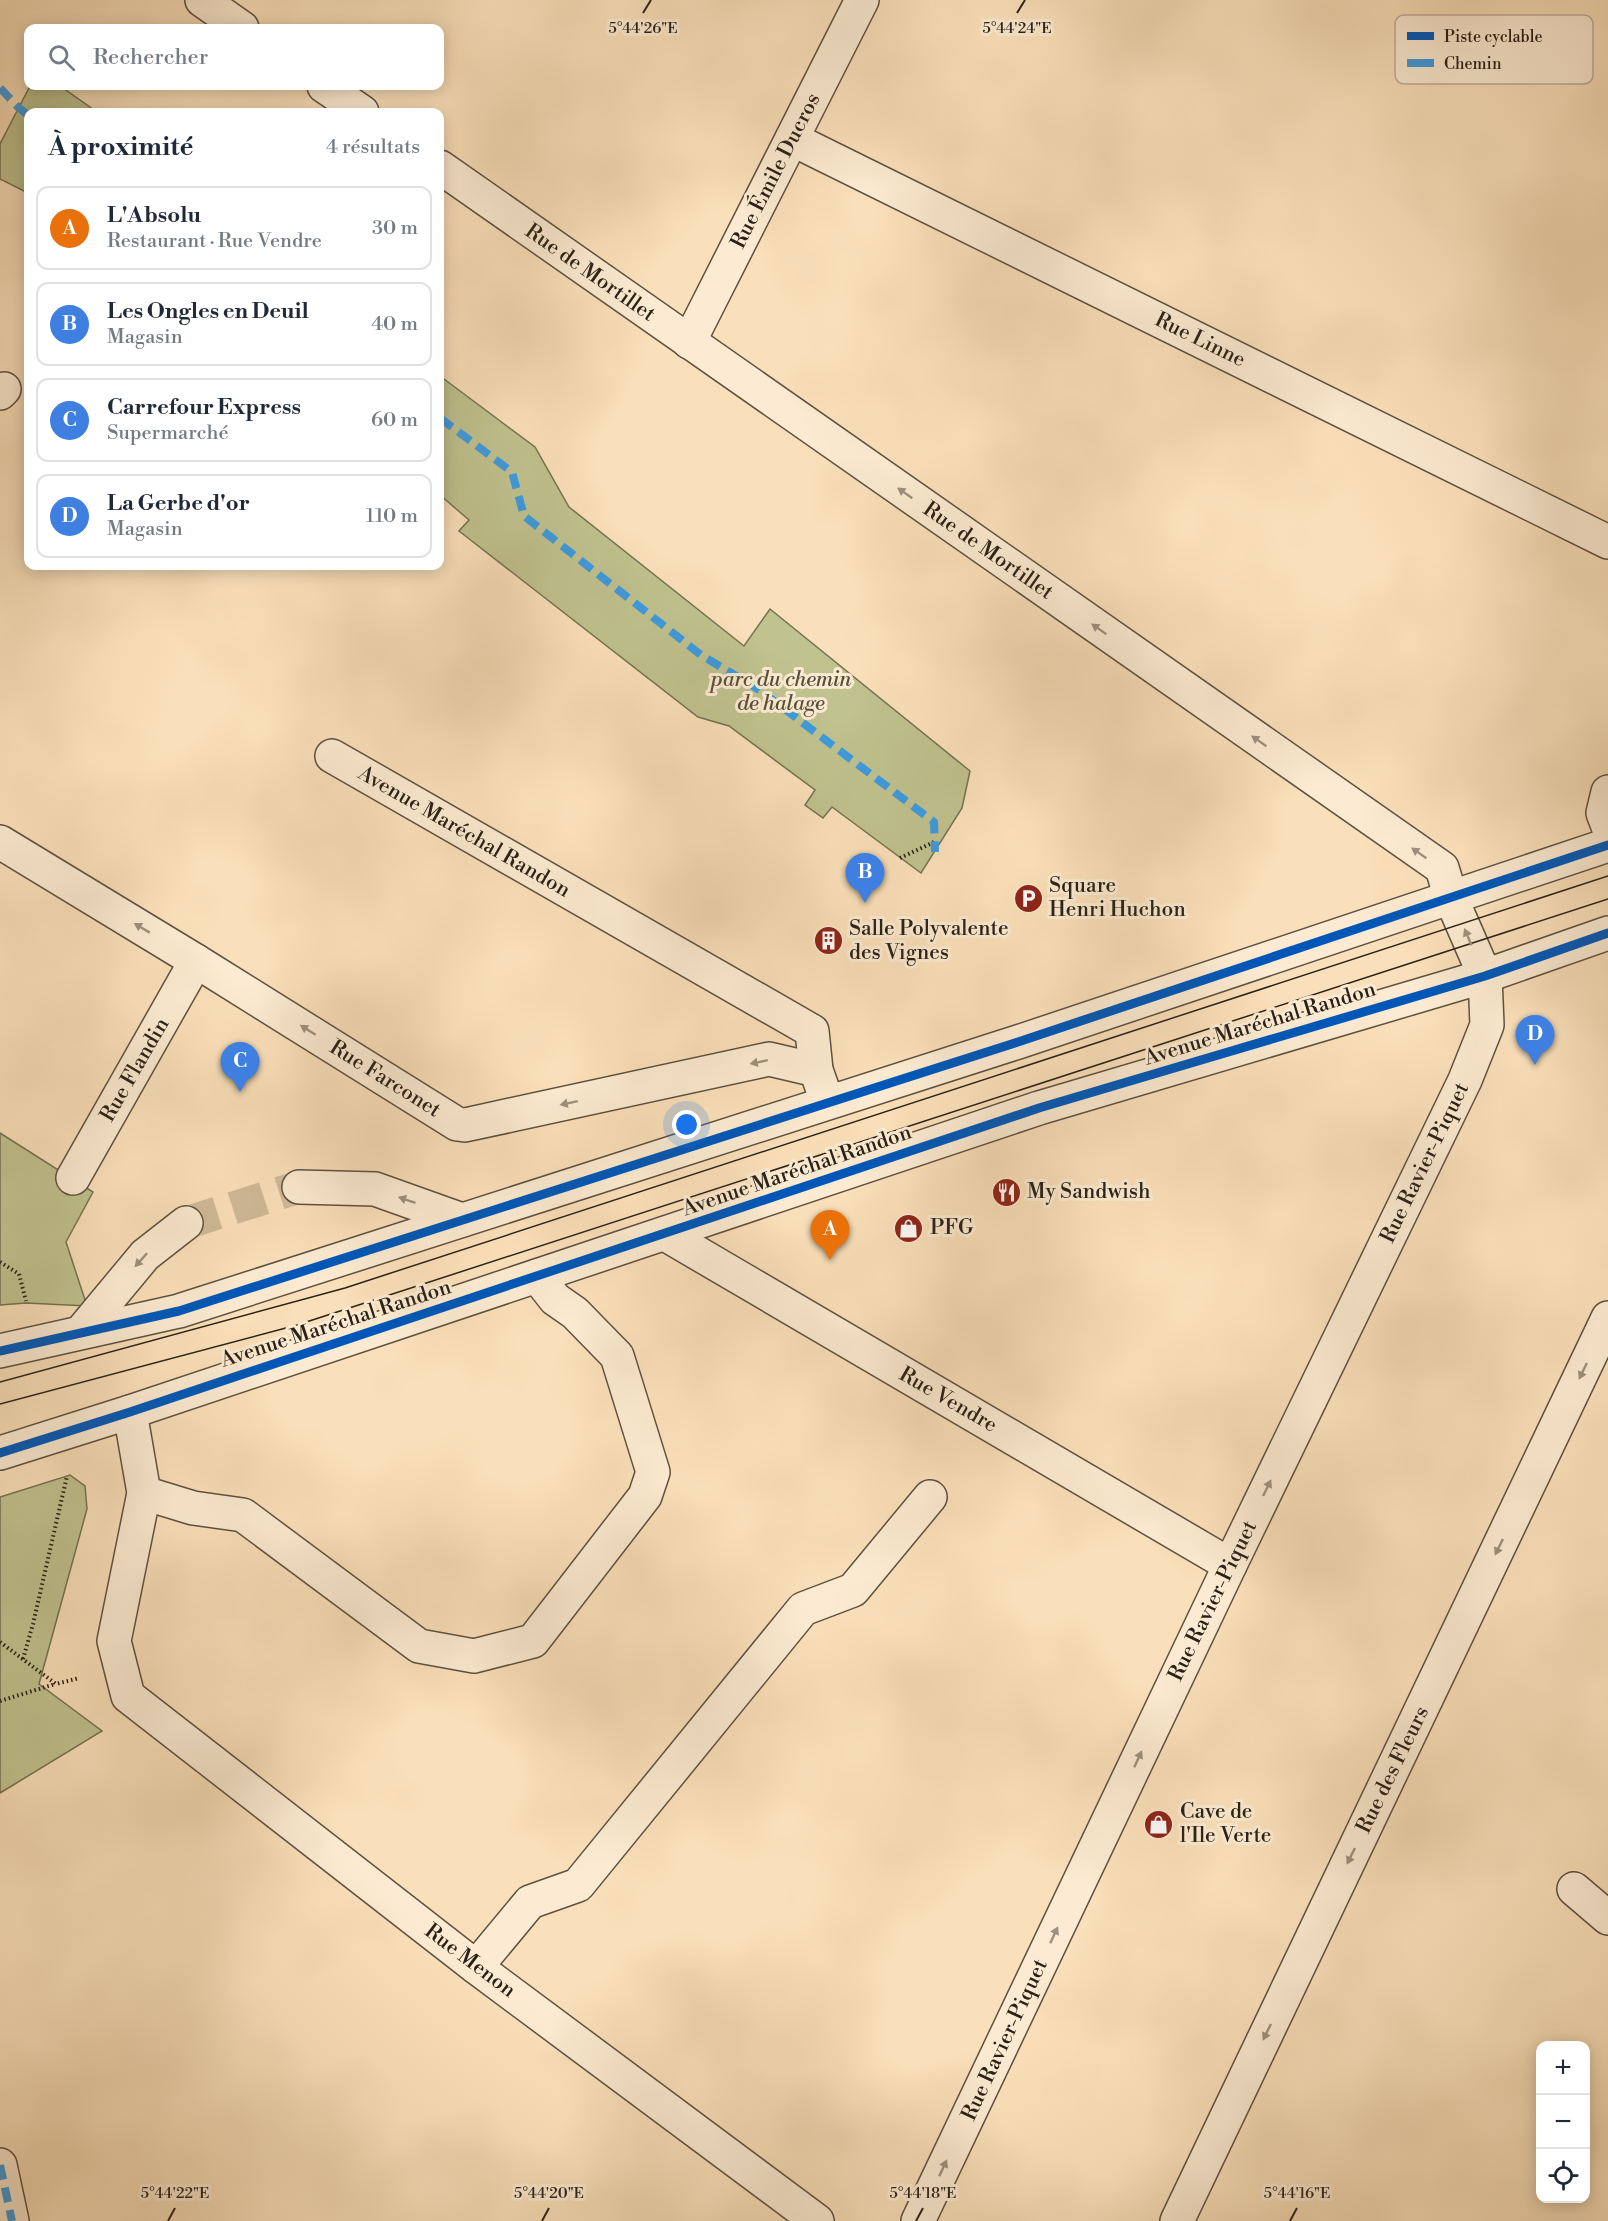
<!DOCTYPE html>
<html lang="fr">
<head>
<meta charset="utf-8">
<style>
  :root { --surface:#fff; --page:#f6f6f7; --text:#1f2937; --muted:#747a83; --line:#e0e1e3; --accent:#d93025 }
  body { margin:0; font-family:"Libre Bodoni",serif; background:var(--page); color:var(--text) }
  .controls { position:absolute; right:18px; bottom:18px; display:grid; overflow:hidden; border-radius:12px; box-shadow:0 3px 15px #0003 }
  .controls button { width:54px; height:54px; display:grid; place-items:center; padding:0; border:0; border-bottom:2px solid var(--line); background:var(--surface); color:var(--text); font:30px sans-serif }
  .you { position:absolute; left:687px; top:1125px; width:21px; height:21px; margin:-15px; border:4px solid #fff; border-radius:50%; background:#1a73e8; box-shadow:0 0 0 9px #1a73e833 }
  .badge { display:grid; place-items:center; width:39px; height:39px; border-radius:50%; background:var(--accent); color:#fff; font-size:20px; font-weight:700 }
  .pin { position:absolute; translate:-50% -50px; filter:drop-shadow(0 2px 3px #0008) }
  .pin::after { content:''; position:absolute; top:32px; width:21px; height:18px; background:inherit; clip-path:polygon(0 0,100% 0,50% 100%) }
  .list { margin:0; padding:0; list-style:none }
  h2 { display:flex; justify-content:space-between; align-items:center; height:78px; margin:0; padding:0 24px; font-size:26px }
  h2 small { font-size:20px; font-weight:400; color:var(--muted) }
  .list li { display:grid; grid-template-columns:39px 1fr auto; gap:18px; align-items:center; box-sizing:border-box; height:84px; margin:0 12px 12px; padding:0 12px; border:2px solid var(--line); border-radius:12px }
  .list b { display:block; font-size:22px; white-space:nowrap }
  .list p { margin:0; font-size:20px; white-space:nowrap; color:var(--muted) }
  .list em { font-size:20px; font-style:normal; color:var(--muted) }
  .icon { flex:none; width:33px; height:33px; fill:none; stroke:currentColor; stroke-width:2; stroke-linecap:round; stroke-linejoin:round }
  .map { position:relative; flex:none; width:1608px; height:2221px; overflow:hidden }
  .search { position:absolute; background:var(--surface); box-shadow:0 3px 15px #0003; left:24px; top:24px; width:420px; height:66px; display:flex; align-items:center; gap:15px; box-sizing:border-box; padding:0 21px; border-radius:12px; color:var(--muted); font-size:22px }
  .panel { position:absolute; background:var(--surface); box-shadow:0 3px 15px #0003; left:24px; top:108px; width:420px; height:462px; border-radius:12px }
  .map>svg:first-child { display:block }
  .green { fill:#c0c28f; stroke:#747253; stroke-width:1.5 }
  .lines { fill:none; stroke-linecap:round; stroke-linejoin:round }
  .minor-tunnel { stroke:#d0ba99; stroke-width:33; stroke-dasharray:33 16; stroke-linecap:butt }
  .minor-casing { stroke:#5d5140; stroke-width:36 }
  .path { stroke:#292117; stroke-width:4; stroke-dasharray:1.5 3; stroke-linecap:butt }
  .minor { stroke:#fcebd2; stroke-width:33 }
  .tram { stroke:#292117; stroke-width:1.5 }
  .quiet { stroke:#3d9bdf; stroke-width:8; stroke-dasharray:15 8; stroke-linecap:butt }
  .cycleway-casing { stroke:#fcebd2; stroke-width:13 }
  .cycleway { stroke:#0057b8; stroke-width:9 }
  .oneway { fill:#9d907e }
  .ticks { fill:none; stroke:#292117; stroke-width:2 }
  .labels { text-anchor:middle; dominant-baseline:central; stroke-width:6; stroke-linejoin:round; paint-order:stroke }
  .street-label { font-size:21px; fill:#292117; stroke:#fcebd2 }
  .park-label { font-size:21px; font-style:italic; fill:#56513b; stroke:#fcebd2 }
  .poi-label { font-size:21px; fill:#292117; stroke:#fcebd2; text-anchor:start }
  .key { fill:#fcebd2; stroke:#bdae9a; stroke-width:1.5 }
  .key-label { font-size:16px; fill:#292117 }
  .ticks-label { font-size:15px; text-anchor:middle; fill:#292117; stroke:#fcebd2; stroke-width:6; stroke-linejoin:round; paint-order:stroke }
</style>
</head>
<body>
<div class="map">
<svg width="1608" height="2221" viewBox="0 0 1608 2221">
  <rect width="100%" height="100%" fill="#fae0ba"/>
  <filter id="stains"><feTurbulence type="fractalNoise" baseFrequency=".00333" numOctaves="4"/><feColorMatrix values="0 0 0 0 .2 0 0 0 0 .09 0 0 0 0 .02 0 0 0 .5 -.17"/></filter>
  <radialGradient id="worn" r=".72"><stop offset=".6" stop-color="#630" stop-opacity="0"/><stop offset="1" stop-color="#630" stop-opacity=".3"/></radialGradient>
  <g class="green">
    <path d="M 30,86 L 60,86 L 97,112 L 28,112 L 28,193 L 0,179 L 0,144 Z"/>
    <path d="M 440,376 L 535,447 L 569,507 L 744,646 L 770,609 L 970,771 L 962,808 L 921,873 L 832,807 L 823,818 L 805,805 L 815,790 L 729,726 L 698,717 L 459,531 L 469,520 L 440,495 Z"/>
    <path d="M 0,1133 L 93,1192 L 66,1242 L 87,1306 L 26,1303 L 0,1305 Z"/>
    <path d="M 70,1475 L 85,1486 L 87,1509 L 39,1684 L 102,1731 L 0,1793 L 0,1497 Z"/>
  </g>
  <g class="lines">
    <path class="minor-tunnel" d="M 186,1223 L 299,1187"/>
    <defs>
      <g id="minor">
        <path d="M 202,0 L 242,28"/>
        <path d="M 324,86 L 362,112"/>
        <path d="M 792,139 L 1608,542"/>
        <path d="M 440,167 L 1442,868 L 1451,898 L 1485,976 L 1487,1025 L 1465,1080 L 1230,1565 L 918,2221"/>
        <path d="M 689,342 L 862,0"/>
        <path d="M 0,393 L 4,389"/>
        <path d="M 332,756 L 812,1031 L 816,1070 L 823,1090"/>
        <path d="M 1608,792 L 1603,813 L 1608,826"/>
        <path d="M 0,842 L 196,961 L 457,1124 L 465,1125 L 769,1059 L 816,1070"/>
        <path d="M 73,1178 L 196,961"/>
        <path d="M 299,1187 L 375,1189 L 462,1220"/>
        <path d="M 665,1234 L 1230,1565"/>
        <path d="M 81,1332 L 145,1255 L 186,1223"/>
        <path d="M 0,1351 L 179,1311 L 1018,1042 L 1608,845"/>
        <path d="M 130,1412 L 144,1493 L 114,1641 L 128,1696 L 476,1967 L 817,2221"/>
        <path d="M 0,1453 L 130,1412 L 1039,1108 L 1485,976 L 1608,933"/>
        <path d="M 144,1493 L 193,1508 L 243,1515 L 419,1646 L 474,1656 L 533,1641 L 645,1496 L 653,1472 L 617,1356 L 575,1313 L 555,1299 L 537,1276"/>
        <path d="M 1574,1889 L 1608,1918"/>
        <path d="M 476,1967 L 530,1902 L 578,1885 L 803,1609 L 853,1590 L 930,1497"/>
        <path d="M 0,2165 L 12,2221"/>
        <path d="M 1177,2221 L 1608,1318"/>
      </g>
    </defs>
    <use href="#minor" class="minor-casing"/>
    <g class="path">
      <path d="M 900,858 L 934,842"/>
      <path d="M 0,1262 L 19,1274 L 26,1301"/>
      <path d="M 0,1642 L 56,1684 L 79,1678"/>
      <path d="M 23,1659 L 33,1624 L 67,1476"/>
      <path d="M 0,1701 L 55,1684"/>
    </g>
    <use href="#minor" class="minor"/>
    <g class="tram">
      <path d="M 0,1382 L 345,1288 L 1608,876"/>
      <path d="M 0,1404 L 297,1325 L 1608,899"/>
    </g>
    <g class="quiet">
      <path d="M 0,88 L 19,108 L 28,115"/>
      <path d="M 440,418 L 512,472 L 524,516 L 701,655 L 758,689 L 934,822 L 935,852"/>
      <path d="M 0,2165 L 12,2221"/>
    </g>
    <defs>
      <g id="cycleway">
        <path d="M 0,1351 L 179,1311 L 1018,1042 L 1608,845"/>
        <path d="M 0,1453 L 130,1412 L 1039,1108 L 1485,976 L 1608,933"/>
      </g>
    </defs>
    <use href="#cycleway" class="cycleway-casing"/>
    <use href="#cycleway" class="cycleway"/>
  </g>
  <defs><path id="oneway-solid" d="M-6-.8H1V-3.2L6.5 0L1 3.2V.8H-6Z" transform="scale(1.5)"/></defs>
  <g class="oneway">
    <use href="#oneway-solid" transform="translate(905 493) rotate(-145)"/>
    <use href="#oneway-solid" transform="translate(1099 629) rotate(-145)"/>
    <use href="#oneway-solid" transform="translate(1259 741) rotate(-145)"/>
    <use href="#oneway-solid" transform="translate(1419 853) rotate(-145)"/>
    <use href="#oneway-solid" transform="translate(142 928) rotate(-149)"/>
    <use href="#oneway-solid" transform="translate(1468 937) rotate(-113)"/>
    <use href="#oneway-solid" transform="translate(308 1030) rotate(-148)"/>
    <use href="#oneway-solid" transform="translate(759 1062) rotate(168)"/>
    <use href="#oneway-solid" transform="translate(569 1103) rotate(168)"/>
    <use href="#oneway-solid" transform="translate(407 1200) rotate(-161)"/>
    <use href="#oneway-solid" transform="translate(141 1260) rotate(132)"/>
    <use href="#oneway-solid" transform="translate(1583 1371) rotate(116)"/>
    <use href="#oneway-solid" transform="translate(1267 1488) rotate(-64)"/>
    <use href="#oneway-solid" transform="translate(1499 1547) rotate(116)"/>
    <use href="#oneway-solid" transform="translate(1138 1759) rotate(-65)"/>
    <use href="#oneway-solid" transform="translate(1351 1856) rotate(116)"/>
    <use href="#oneway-solid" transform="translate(1054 1935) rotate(-65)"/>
    <use href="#oneway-solid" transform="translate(1267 2032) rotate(116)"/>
    <use href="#oneway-solid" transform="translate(943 2168) rotate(-65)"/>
  </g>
  <path class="ticks" d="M 643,13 L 651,0M 1017,13 L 1025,0M 168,2221 L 175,2208M 542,2221 L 549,2208M 916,2221 L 923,2208M 1290,2221 L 1297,2208"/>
  <defs>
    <symbol id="parking-disc" viewBox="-11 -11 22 22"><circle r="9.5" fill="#8f2418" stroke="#fcebd2"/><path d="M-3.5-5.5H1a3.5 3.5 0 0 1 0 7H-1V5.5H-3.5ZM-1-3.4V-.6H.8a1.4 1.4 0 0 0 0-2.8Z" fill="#fff"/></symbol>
    <symbol id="building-disc" viewBox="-11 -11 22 22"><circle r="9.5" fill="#8f2418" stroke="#fcebd2"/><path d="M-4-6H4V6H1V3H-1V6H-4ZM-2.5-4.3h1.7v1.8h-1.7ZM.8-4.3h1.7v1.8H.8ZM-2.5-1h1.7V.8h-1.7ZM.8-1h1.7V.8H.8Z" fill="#fff"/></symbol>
    <symbol id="restaurant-disc" viewBox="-11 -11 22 22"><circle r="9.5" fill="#8f2418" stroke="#fcebd2"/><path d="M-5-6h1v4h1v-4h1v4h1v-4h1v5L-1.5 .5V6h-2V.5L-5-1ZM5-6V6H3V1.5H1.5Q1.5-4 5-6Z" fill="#fff"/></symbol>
    <symbol id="shop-disc" viewBox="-11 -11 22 22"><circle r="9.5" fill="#8f2418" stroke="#fcebd2"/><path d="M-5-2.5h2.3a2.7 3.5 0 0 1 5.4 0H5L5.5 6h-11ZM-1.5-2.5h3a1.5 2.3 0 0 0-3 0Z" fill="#fff"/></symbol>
  </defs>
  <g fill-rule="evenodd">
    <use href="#parking-disc" x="1012" y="882" width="33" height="33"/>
    <use href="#building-disc" x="812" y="924" width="33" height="33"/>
    <use href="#restaurant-disc" x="990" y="1176" width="33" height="33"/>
    <use href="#shop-disc" x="892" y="1212" width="33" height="33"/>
    <use href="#shop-disc" x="1142" y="1808" width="33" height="33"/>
  </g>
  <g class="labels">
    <g class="street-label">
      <text transform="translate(776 171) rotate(-63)">Rue Émile Ducros</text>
      <text transform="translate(590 273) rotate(35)">Rue de Mortillet</text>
      <text transform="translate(1200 340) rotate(26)">Rue Linne</text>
      <text transform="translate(988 551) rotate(35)">Rue de Mortillet</text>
      <text transform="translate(464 832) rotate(30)">Avenue Maréchal Randon</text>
      <text transform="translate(1260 1024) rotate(-17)">Avenue Maréchal Randon</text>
      <text transform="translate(135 1070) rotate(-60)">Rue Flandin</text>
      <text transform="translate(385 1079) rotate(32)">Rue Farconet</text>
      <text transform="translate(1425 1163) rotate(-64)">Rue Ravier-Piquet</text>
      <text transform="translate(797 1171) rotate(-19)">Avenue Maréchal Randon</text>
      <text transform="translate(336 1324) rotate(-18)">Avenue Maréchal Randon</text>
      <text transform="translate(948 1400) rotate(30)">Rue Vendre</text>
      <text transform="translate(1213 1601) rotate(-64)">Rue Ravier-Piquet</text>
      <text transform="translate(1393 1770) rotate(-64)">Rue des Fleurs</text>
      <text transform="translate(470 1961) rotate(37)">Rue Menon</text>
      <text transform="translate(1005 2040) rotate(-65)">Rue Ravier-Piquet</text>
    </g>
    <g class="park-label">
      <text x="781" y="680">parc du chemin<tspan x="781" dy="24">de halage</tspan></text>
    </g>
    <g class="poi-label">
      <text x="1049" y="886">Square<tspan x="1049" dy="24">Henri Huchon</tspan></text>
      <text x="849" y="929">Salle Polyvalente<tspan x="849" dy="24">des Vignes</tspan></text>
      <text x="1027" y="1192">My Sandwish</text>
      <text x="930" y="1228">PFG</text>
      <text x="1180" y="1812">Cave de<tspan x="1180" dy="24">l'Ile Verte</tspan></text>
    </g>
  </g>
  <rect x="1395" y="15" width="198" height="69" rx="9" class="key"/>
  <rect x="1407" y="32" width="27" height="8" fill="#0057b8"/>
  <rect x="1407" y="59" width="27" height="8" fill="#3d9bdf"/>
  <g class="key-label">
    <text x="1444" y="42">Piste cyclable</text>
    <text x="1444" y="69">Chemin</text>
  </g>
  <g class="ticks-label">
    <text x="643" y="33">5°44'26"E</text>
    <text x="1017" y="33">5°44'24"E</text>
    <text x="175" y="2198">5°44'22"E</text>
    <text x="549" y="2198">5°44'20"E</text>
    <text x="923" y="2198">5°44'18"E</text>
    <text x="1297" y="2198">5°44'16"E</text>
  </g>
  <rect width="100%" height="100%" filter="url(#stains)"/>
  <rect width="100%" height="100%" fill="url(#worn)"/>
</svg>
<div class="controls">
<button>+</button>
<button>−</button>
<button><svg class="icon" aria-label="locate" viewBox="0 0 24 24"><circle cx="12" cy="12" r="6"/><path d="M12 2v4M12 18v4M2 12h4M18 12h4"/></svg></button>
</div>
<div class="you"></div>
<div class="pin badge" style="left:830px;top:1260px;background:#e8710a">A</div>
<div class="pin badge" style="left:865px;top:903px;background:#3f7fe0">B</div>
<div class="pin badge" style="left:240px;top:1092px;background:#3f7fe0">C</div>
<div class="pin badge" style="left:1535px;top:1065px;background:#3f7fe0">D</div>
<div class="search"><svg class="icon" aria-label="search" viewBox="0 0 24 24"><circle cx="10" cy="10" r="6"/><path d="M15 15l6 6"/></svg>Rechercher</div>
<section class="panel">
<h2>À proximité<small>4 résultats</small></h2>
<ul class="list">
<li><span class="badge" style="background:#e8710a">A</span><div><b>L'Absolu</b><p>Restaurant · Rue Vendre</p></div><em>30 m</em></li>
<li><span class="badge" style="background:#3f7fe0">B</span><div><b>Les Ongles en Deuil</b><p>Magasin</p></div><em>40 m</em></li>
<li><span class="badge" style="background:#3f7fe0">C</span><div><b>Carrefour Express</b><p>Supermarché</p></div><em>60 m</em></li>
<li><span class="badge" style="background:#3f7fe0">D</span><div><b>La Gerbe d'or</b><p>Magasin</p></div><em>110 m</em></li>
</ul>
</section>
</div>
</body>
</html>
